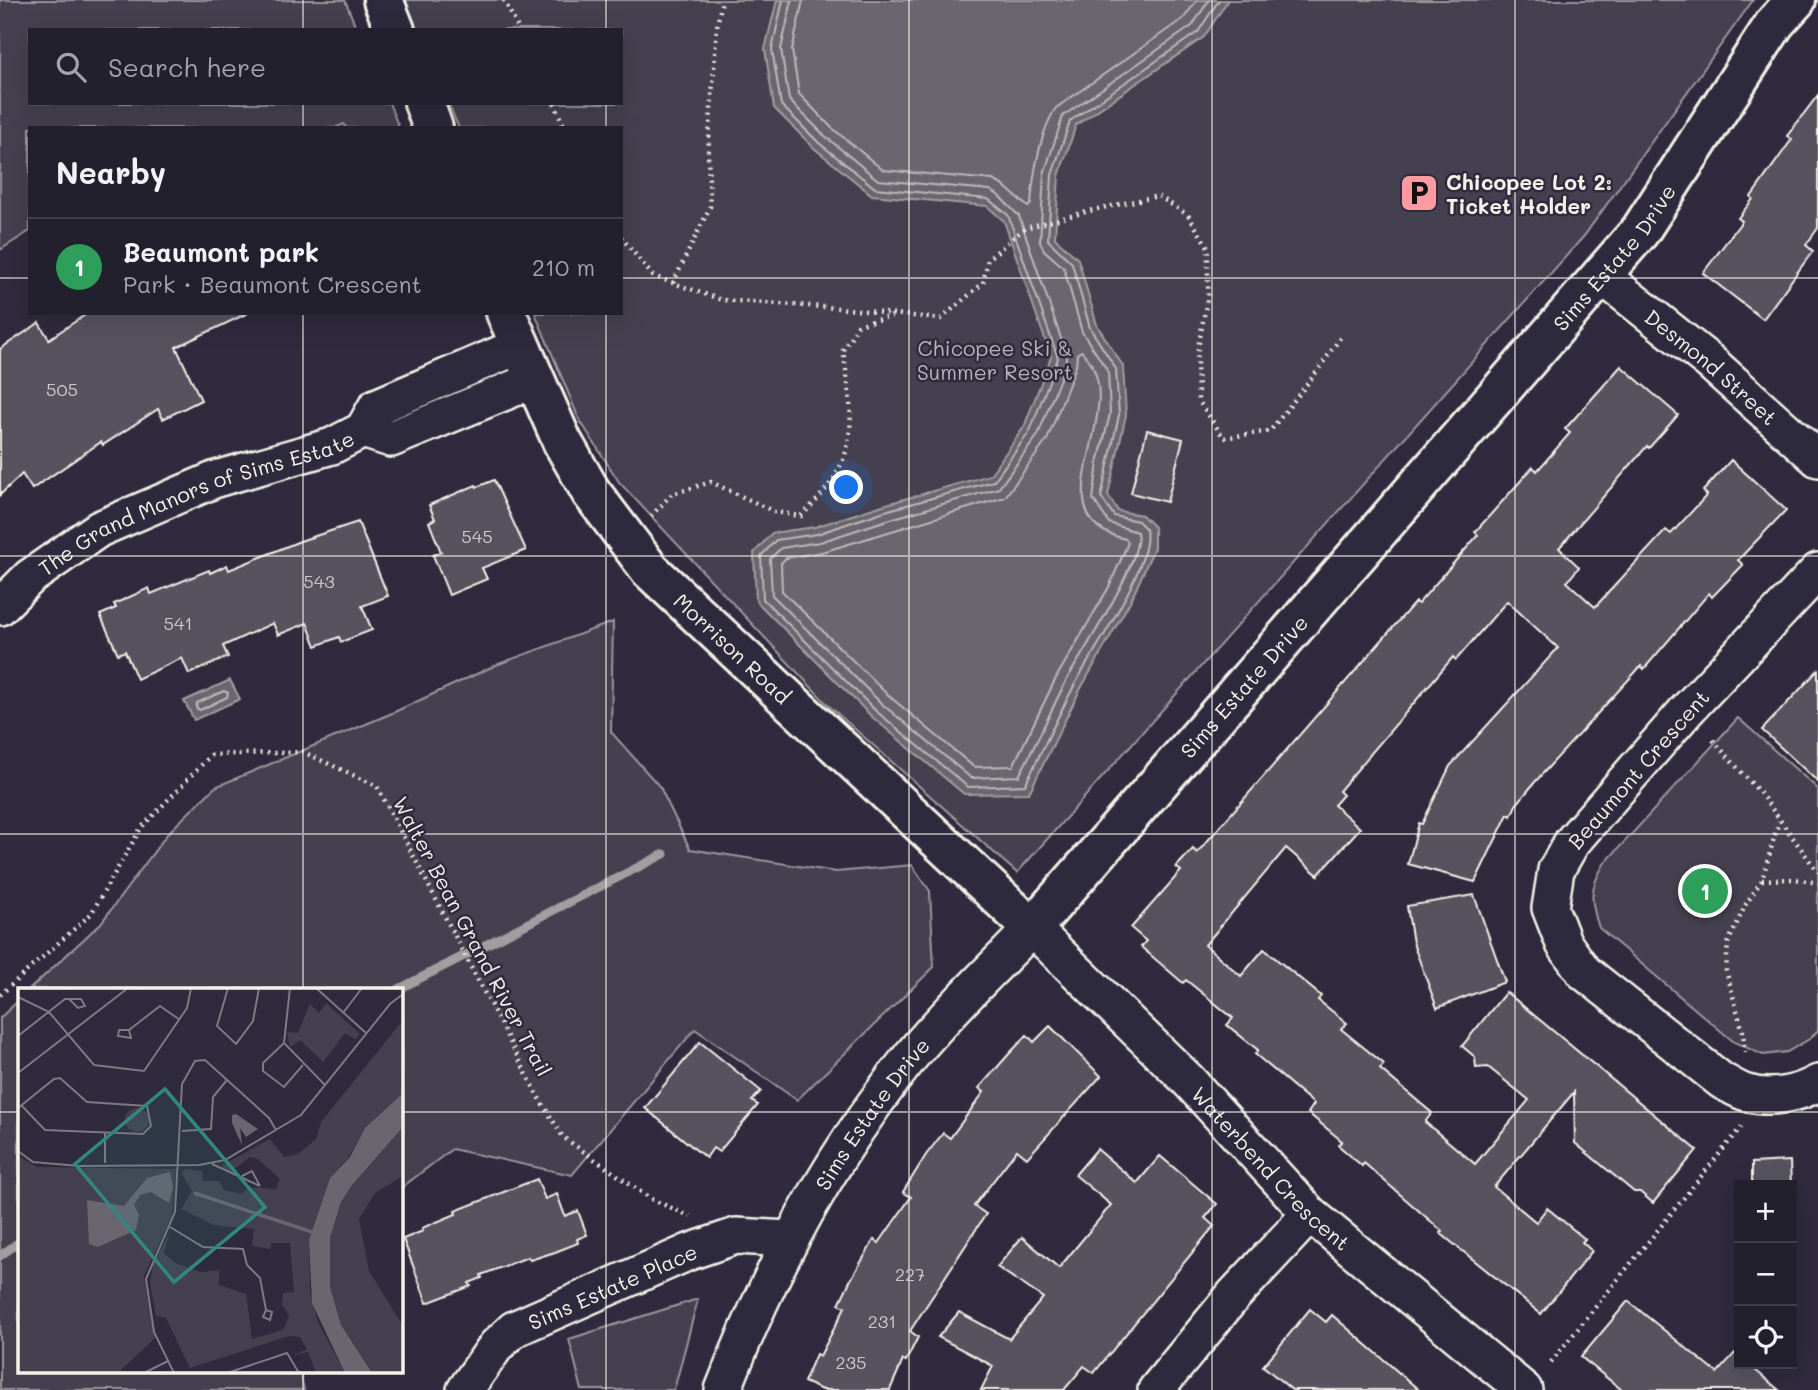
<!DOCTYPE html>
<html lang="en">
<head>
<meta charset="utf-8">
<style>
  :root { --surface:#23202e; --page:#2f2d3a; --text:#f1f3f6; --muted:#a3a3aa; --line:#403e4a; --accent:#bca0f2 }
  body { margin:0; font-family:Mali,sans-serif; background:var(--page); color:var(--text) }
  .controls { position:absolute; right:21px; bottom:21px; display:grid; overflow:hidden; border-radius:0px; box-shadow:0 7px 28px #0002 }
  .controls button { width:63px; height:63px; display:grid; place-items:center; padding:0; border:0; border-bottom:2px solid var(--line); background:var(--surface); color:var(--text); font:35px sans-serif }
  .you { position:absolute; left:847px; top:488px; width:24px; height:24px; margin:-18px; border:5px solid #fff; border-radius:50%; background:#1a73e8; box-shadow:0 0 0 10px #1a73e833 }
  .badge { display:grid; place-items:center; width:46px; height:46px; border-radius:50%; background:var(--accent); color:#fff; font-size:23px; font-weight:700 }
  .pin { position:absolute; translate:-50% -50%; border:4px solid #fff; box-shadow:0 2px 7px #0006 }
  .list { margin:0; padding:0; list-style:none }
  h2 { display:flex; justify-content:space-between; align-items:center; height:91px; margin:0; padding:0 28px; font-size:30px }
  h2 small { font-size:23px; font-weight:400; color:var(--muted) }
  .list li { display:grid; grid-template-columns:46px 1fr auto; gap:21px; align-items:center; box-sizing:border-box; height:98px; padding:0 28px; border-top:2px solid var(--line) }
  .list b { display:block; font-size:26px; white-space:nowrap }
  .list p { margin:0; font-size:23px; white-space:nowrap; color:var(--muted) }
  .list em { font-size:23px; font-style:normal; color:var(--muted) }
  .icon { flex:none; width:38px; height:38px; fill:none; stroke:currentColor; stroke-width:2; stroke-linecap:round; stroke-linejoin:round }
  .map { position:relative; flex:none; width:1818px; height:1390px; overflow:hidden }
  .search { position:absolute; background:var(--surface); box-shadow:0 7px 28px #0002; left:28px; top:28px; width:595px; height:77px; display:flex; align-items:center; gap:18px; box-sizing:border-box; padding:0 24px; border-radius:0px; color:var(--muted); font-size:26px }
  .panel { position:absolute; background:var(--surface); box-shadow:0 7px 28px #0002; left:28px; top:126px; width:595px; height:189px; border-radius:0px }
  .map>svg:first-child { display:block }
  .green { fill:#454050; stroke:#9c989c; stroke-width:2 }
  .water { fill:#6a6670; stroke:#a19ea0; stroke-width:2 }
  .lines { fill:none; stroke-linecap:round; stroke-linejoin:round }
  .shore { stroke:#bdb9b8; stroke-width:2 }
  .stream { stroke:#a19ea0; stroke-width:9 }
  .building { fill:#56525f; stroke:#f4f1e8; stroke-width:2 }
  .minor-casing { stroke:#f4f1e8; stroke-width:40 }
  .tertiary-casing { stroke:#f4f1e8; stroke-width:44 }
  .path { stroke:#f4f1e8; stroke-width:4.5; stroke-dasharray:2 5; stroke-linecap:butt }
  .minor { stroke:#2f2a3d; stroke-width:35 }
  .tertiary { stroke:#2f2a3d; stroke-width:38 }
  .grid { fill:none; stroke:#f4f1e8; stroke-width:2; stroke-opacity:0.55 }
  .labels { text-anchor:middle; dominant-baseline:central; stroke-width:5; stroke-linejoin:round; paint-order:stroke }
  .number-label { font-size:18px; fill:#ccc9c6 }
  .poi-label { font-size:21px; font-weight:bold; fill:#f4f1e8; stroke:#2f2a3d; text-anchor:start }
  .street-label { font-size:21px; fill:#f4f1e8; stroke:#2f2a3d }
  .park-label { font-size:21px; fill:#b7b3b3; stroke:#2f2a3d }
  .inset-river { fill:none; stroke:#6a6670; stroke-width:3.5 }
  .inset-road { fill:none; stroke:#7e7a81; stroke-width:2 }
  .view { fill:#318880; fill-opacity:0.15; stroke:#318880; stroke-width:3.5 }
  .inset-edge { fill:none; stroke:#f4f1e8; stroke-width:3.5 }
</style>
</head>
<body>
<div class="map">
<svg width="1818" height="1390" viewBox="0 0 1818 1390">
  <rect width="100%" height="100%" fill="#2f2a3d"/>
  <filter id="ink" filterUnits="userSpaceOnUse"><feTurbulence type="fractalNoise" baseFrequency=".0143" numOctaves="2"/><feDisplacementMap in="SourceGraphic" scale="14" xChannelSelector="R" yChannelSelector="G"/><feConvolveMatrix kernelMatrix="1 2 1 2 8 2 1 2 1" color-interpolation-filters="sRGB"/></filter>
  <g filter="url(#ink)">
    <g class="green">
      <path d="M 0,0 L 345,0 L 357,30 L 30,30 L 30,103 L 389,103 L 399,128 L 346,128 L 344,124 L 335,128 L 30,128 L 30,231 L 0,250 Z"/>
      <path d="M 399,0 L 1753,0 L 1584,236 L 1017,873 L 829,706 L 619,482 L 579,419 L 535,313 L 621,313 L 621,128 L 459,128 L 448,103 L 621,103 L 621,30 L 414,30 Z"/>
      <path d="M 613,622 L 611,732 L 660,787 L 690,849 L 836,872 L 912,865 L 930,891 L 934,967 L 797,1100 L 695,1029 L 572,1175 L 452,1149 L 401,1188 L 401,989 L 30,989 L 101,923 L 168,833 L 215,787 L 390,714 L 496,665 Z"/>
      <path d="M 1738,718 L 1818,789 L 1818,1030 L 1811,1038 L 1787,1052 L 1763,1055 L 1734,1042 L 1599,928 C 1590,900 1589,889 1604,864 Z"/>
      <path d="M 19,1000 L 19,1371 L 300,1371 L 304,1390 L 0,1390 L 0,1018 Z"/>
      <path d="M 698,1299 L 674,1390 L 582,1390 L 569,1339 Z"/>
    </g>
    <g class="water">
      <path d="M 777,0 L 1228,0 L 1204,37 L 1076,125 L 1059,176 L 1055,238 L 1078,259 L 1097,325 L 1123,366 L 1126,415 L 1108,495 L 1118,511 L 1142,515 L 1154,527 L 1154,548 L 1132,598 L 1080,690 L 1029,793 L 964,794 L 871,716 L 756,601 L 754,553 L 772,533 L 815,527 L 883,505 L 990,475 L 1024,427 L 1051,357 L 1004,221 L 987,206 L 872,195 L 814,148 L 774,108 L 765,49 Z"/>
      <path d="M 230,680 L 240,699 L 194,720 L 184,701 Z"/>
    </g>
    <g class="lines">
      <g class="shore">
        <path d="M 783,0 L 772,49 L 781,105 L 819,143 L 875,188 L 988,199 L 1008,215 L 1058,358 L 1030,431 L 994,481 L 885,511 L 817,534 L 776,540 L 761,556 L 763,599 L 876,711 L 968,787 L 1025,785 C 1041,753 1056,720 1073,688 C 1092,651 1153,567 1146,529 L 1138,521 L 1114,516 L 1101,497 L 1119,415 L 1116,369 L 1090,328 L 1072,263 L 1048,240 L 1052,175 L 1070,121 L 1198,32 L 1219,0"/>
        <path d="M 792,0 L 781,49 L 789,100 L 825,136 L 878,180 L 990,190 L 998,195 L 1019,216 L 1066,353 L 1066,363 L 1038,435 L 999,488 L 887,520 L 820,542 L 781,548 L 770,559 L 772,595 L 882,704 L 971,778 L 1019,776 C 1035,746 1049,715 1064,685 C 1080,654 1144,562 1137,532 L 1109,523 L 1093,499 L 1098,463 L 1110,414 L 1108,371 L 1082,332 L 1064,268 L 1044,250 L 1040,242 L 1044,174 L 1063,116 L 1192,26 L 1209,0"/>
        <path d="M 803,0 L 792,50 L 799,94 L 832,128 L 883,170 L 993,180 L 1004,186 L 1028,207 L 1031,204 C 1033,176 1040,131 1056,108 L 1184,18 L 1197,0"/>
        <path d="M 1081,351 C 1139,404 1028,519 1126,539 L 1128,543 L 1109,587 L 1056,678 L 1013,766 L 974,767 L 889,696 L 782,591 L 781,563 L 786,558 L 822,552 L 1005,497 L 1047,440 L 1076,366 L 1077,354 Z"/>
        <path d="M 224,691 L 228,693 L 227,697 L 200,710 L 196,708 L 197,703 Z"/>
      </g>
      <g class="stream">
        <path d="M 399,989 L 664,854"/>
        <path d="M 0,1256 L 19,1242"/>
      </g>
    </g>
    <g class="building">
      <path d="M 1818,95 L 1818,228 L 1806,245 L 1813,251 L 1763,319 L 1703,273 L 1742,221 L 1738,218 L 1753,199 L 1751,197 L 1792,139 L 1787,136 Z"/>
      <path d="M 88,313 L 248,313 L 176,347 L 201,400 L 163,419 L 158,409 L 103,445 L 101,442 L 32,489 L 22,474 L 0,495 L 0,349 L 39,323 L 49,339 Z"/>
      <path d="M 1621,366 L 1678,415 L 1649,448 L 1647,446 L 1559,548 L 1579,567 L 1567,582 L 1595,607 L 1666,530 L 1671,534 L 1707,495 L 1703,491 L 1731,460 L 1786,510 L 1738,560 L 1743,565 L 1712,597 L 1709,593 L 1644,669 L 1641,666 L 1535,782 L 1516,805 L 1511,816 L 1508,814 L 1475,882 L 1408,864 L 1419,823 L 1422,824 L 1450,766 L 1558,648 L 1507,601 L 1456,660 L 1453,657 L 1339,791 L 1343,795 L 1334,805 L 1360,828 L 1318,875 L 1286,848 L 1205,945 L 1241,976 L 1264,949 L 1321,996 L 1318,1000 L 1347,1023 L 1341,1029 L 1384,1064 L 1380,1069 L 1432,1113 L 1425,1122 L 1475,1164 L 1529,1100 L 1488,1067 L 1476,1068 L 1475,1057 L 1462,1046 L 1506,992 L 1697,1150 L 1653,1203 L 1640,1192 L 1634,1192 L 1575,1143 L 1574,1092 L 1494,1187 L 1536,1222 L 1547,1208 L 1585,1239 L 1582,1242 L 1592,1251 L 1541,1314 L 1440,1233 L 1442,1231 L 1364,1163 L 1362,1166 L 1338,1145 L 1342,1141 L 1308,1113 L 1314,1104 L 1255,1054 L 1258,1050 L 1227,1025 L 1233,1018 L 1186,980 L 1183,983 L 1141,947 L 1146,941 L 1131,928 L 1181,871 L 1176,867 L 1193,849 L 1197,853 L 1415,602 L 1418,604 L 1478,535 L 1475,532 L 1533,467 L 1537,471 L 1570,433 L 1565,429 Z"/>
      <path d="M 1147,430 L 1183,439 L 1167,502 L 1131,493 Z"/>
      <path d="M 494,480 L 526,550 L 482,568 L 487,579 L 449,595 L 433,555 L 441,552 L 429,522 L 435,519 L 429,505 L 476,485 L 477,487 Z"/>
      <path d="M 358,522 L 388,596 L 362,606 L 372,630 L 341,642 L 339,637 L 316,646 L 307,623 L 278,635 L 273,623 L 223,646 L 228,657 L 189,674 L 182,658 L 137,679 L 125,651 L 118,654 L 100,615 L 116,608 L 114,604 L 149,588 L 151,594 L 209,570 L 210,573 L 227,565 L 229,570 L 300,541 Z"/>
      <path d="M 1818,670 L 1818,782 L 1762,730 Z"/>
      <path d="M 1474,895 L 1505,982 L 1437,1008 L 1413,943 L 1407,906 Z"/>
      <path d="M 1050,1026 L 1101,1076 L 1027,1158 L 1017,1150 L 974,1206 L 986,1214 L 910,1331 L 918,1337 L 906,1361 L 903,1360 L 890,1390 L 822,1390 L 804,1382 L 816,1354 L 820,1356 L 845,1307 L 839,1304 L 850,1281 L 874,1240 L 879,1243 L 911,1197 L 903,1192 L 926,1155 L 943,1133 L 950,1138 L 984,1092 L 979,1088 L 1009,1054 L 1027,1035 L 1034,1042 Z"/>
      <path d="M 700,1042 L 761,1091 L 752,1101 L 758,1105 L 719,1152 L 713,1148 L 706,1158 L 645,1108 Z"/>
      <path d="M 1097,1149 L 1137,1183 L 1160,1156 L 1217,1204 L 1205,1218 L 1214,1226 L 1094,1373 L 1084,1366 L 1064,1390 L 981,1390 L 993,1366 L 938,1337 L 959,1312 L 1009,1339 L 1043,1298 L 997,1267 L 1022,1237 L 1059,1268 L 1111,1205 L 1075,1175 Z"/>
      <path d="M 1790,1161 L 1791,1185 L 1752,1185 L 1752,1163 Z"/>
      <path d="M 537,1179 L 545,1199 L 557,1194 L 565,1216 L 578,1211 L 587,1235 L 577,1239 L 578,1243 L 555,1252 L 530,1260 L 528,1257 L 481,1275 L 482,1278 L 469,1283 L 471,1286 L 427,1303 L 403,1239 L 423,1231 L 422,1228 L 456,1214 L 455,1211 Z"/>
      <path d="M 1628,1301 L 1717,1373 L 1735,1353 L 1739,1356 L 1739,1364 L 1748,1364 L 1779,1390 L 1622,1390 L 1581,1357 Z"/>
      <path d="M 1310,1309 L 1326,1322 L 1332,1315 L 1419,1390 L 1292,1390 L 1263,1366 Z"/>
    </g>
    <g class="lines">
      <defs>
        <g id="minor">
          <path id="s1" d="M 1602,276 L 1710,362 L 1818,459"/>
          <path d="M 363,430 L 391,439 L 534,380"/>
          <path d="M 1818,571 L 1686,711 L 1572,842 L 1556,870 L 1550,908 L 1564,944 L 1584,972 L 1722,1081 C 1730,1085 1739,1091 1747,1093 C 1770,1100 1799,1094 1818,1083"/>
          <path id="s2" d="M 0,607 L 30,577 L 99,529 L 216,479 L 332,446 L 363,430 L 376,407 L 519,346"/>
          <path id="s3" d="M 465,1390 L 496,1346 L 514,1329 L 689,1252 L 736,1236 L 789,1239"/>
          <path id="s4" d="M 723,1390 C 770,1269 829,1157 911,1056 C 948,1011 992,970 1032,928 L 1188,1080 L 1310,1214 L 1524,1390"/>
          <path d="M 1156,1390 L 1234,1295 L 1310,1214"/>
        </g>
        <g id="tertiary">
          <path d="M 383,0 L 395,30"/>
          <path d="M 424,103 L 433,128"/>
          <path id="s5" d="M 506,313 L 562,441 L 591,492 L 650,570 L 1032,928 L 1640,231 L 1775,23 L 1796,0"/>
        </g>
      </defs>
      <use href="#minor" class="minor-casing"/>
      <use href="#tertiary" class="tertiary-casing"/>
      <g class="path">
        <path d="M 504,0 L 519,30"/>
        <path d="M 554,103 L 565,128"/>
        <path d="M 621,237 L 653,276 L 722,300 L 838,308 L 941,319 L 983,283 L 988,259 L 1025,228 L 1093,210 L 1158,196 L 1188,215 L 1208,247 L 1208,295 L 1197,353 L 1198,400 L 1224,438 L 1270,431 L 1319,369 L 1342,335"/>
        <path d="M 673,283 L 710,207 L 708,152 L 717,26 L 722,0"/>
        <path d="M 651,516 L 672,494 L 711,482 L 775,512 L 801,516 C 860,461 855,424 843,350 L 858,325 L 892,316"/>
        <path d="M 1713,740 L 1761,794 L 1818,872"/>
        <path d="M 1762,880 L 1795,879 L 1818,883"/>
        <path d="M 0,995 L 91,914 L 141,828 L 211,755 L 303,752 L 377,786 L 539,1098 L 563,1137 L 651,1199 L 690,1216"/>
        <path d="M 1745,1053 L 1743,1032 L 1726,971 L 1728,943 L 1746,904 L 1762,880 L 1779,821"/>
        <path d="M 1551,1362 L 1742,1126"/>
      </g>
      <use href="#minor" class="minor"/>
      <use href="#tertiary" class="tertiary"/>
    </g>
  </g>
  <path class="grid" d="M 303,0 L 303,30M 606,0 L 606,30M 909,0 L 909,1390M 1212,0 L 1212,1390M 1515,0 L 1515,1390M 303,103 L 303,128M 606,103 L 606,128M 0,278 L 30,278M 621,278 L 1818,278M 303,313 L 303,989M 606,313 L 606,1390M 0,556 L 1818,556M 0,834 L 1818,834M 0,1112 L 19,1112M 401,1112 L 1818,1112M 303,1371 L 303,1390"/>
  <defs>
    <symbol id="parking-square" viewBox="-11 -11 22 22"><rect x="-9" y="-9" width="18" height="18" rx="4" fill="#ff9aa2" stroke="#2f2a3d"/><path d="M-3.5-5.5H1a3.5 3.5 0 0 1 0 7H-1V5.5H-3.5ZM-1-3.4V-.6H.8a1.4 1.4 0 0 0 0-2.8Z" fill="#111"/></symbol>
  </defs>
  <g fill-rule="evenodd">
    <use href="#parking-square" x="1397" y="171" width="44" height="44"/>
  </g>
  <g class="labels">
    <g class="number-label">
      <text x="62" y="389">505</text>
      <text x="477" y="536">545</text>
      <text x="319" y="581">543</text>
      <text x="178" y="623">541</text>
      <text x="910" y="1274">227</text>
      <text x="882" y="1321">231</text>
      <text x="851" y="1362">235</text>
    </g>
    <g class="poi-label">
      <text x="1446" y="181">Chicopee Lot 2:<tspan x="1446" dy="24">Ticket Holder</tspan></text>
    </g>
    <g class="street-label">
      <text stroke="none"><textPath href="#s5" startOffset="1708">Sims Estate Drive</textPath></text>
      <text stroke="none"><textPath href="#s1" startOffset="142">Desmond Street</textPath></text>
      <text stroke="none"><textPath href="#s2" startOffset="226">The Grand Manors of Sims Estate</textPath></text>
      <text stroke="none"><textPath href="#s5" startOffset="410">Morrison Road</textPath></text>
      <text stroke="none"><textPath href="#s5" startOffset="1141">Sims Estate Drive</textPath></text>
      <text transform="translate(1638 769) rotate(-49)">Beaumont Crescent</text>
      <text transform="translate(473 936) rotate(62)">Walter Bean Grand River Trail</text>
      <text stroke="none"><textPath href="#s4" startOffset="315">Sims Estate Drive</textPath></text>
      <text stroke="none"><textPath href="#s4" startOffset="900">Waterbend Crescent</textPath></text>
      <text stroke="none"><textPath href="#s3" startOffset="186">Sims Estate Place</textPath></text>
    </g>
    <g class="park-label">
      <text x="995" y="347">Chicopee Ski &amp;<tspan x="995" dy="24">Summer Resort</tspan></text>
    </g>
  </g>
  <g transform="translate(18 988)">
    <rect width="385" height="385" fill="#2f2a3d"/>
    <path d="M 308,15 L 342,46 L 337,51 L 327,45 L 305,74 L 282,52 L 272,59 L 269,44 L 280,45 L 292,16 L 301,25 ZM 385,32 L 385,105 L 347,140 L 331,169 L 312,190 L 291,252 L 292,304 L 300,334 L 327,385 L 298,385 L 290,364 L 276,367 L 289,361 L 282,349 L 271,348 L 172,380 L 148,330 L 138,328 L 132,295 L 135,276 L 151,246 L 146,265 L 159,276 L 183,284 L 201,282 L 201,297 L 228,306 L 234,351 L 265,342 L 271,328 L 264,316 L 265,305 L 276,304 L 272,255 L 253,255 L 253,261 L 234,258 L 236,241 L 196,237 L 163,221 L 174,203 L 163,185 L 168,181 L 184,183 L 185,193 L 201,193 L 206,202 L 224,206 L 230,199 L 258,201 L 262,191 L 240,171 L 232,169 L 212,184 L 203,178 L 252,151 L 266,169 L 280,166 L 298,151 L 303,134 ZM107 132a12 12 0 1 1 24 0a12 12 0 1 1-24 0ZM 385,139 L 385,188 L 357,205 L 341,231 L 351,283 L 385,338 L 385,385 L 354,385 L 323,337 L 312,299 L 312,250 L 323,214 L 334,197 ZM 0,168 L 19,179 L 158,181 L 154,228 L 126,288 L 137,350 L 100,385 L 0,385 Z" fill="#454050"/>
    <path d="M 385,105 L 385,139 L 334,197 L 323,214 L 312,250 L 312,299 L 323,337 L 354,385 L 327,385 L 294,315 L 291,252 L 312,190 L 332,169 L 347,140 ZM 218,126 L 240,141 L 228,149 L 222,140 L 224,157 L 214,135 L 214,127 ZM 152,184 L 155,199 L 151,215 L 133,204 L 122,207 L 116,217 L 121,227 L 118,242 L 80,259 L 71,256 L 69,212 L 106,218 L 129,190 Z" fill="#6a6670"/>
    <path class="inset-river" d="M 176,205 L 294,244"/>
    <path class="inset-road" d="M 210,0 L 199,38 L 218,56 L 235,33 L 241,0M 272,0 L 266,55 L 307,97M 298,0 L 348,45M 0,9 L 31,24 L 76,77 L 126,83 L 169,20 L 173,0M 325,25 L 344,0M 111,42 L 113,50 L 100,48 L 101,42 L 111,42 L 142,18 L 162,32M 0,48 L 47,11 L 63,11 L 67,18 L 60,20 L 51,11M 266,55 L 245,75 L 245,83 L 266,99 L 285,77M 0,85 L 110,0M 0,120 L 36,91 L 42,90 L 69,114 L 129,118 L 133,138 L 125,146 L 27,142 L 3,117M 164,143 L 193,141 L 195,109 L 209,92M 0,163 L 15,174 L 61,178 L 181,177 L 207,172 L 283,127 L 372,16 L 385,6M 87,175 L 87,145M 194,176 L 242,198M 224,188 L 234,183 L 242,198M 152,239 L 185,259 L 225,261 L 229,277 L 242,290 L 248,322 L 245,329 L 252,332 L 254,324 L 248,322M 126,385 L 150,373M 156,385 L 136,344 L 128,291 L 157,224 L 164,96 L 177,73 L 187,72 L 251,130 L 258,142M 209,385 L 269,365 L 281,385"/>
    <path class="view" d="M 147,101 L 247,219 L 156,294 L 57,176 Z"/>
    <rect width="385" height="385" class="inset-edge"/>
  </g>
</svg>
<div class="controls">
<button>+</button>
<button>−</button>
<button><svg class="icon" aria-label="locate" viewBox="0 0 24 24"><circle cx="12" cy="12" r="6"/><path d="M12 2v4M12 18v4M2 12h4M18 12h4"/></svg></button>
</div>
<div class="you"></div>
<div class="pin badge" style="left:1705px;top:891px;background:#2e9e5b">1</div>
<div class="search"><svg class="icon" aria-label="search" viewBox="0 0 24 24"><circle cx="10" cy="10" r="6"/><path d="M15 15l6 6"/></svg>Search here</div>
<section class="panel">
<h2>Nearby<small></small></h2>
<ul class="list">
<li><span class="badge" style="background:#2e9e5b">1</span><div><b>Beaumont park</b><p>Park · Beaumont Crescent</p></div><em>210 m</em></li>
</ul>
</section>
</div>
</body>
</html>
